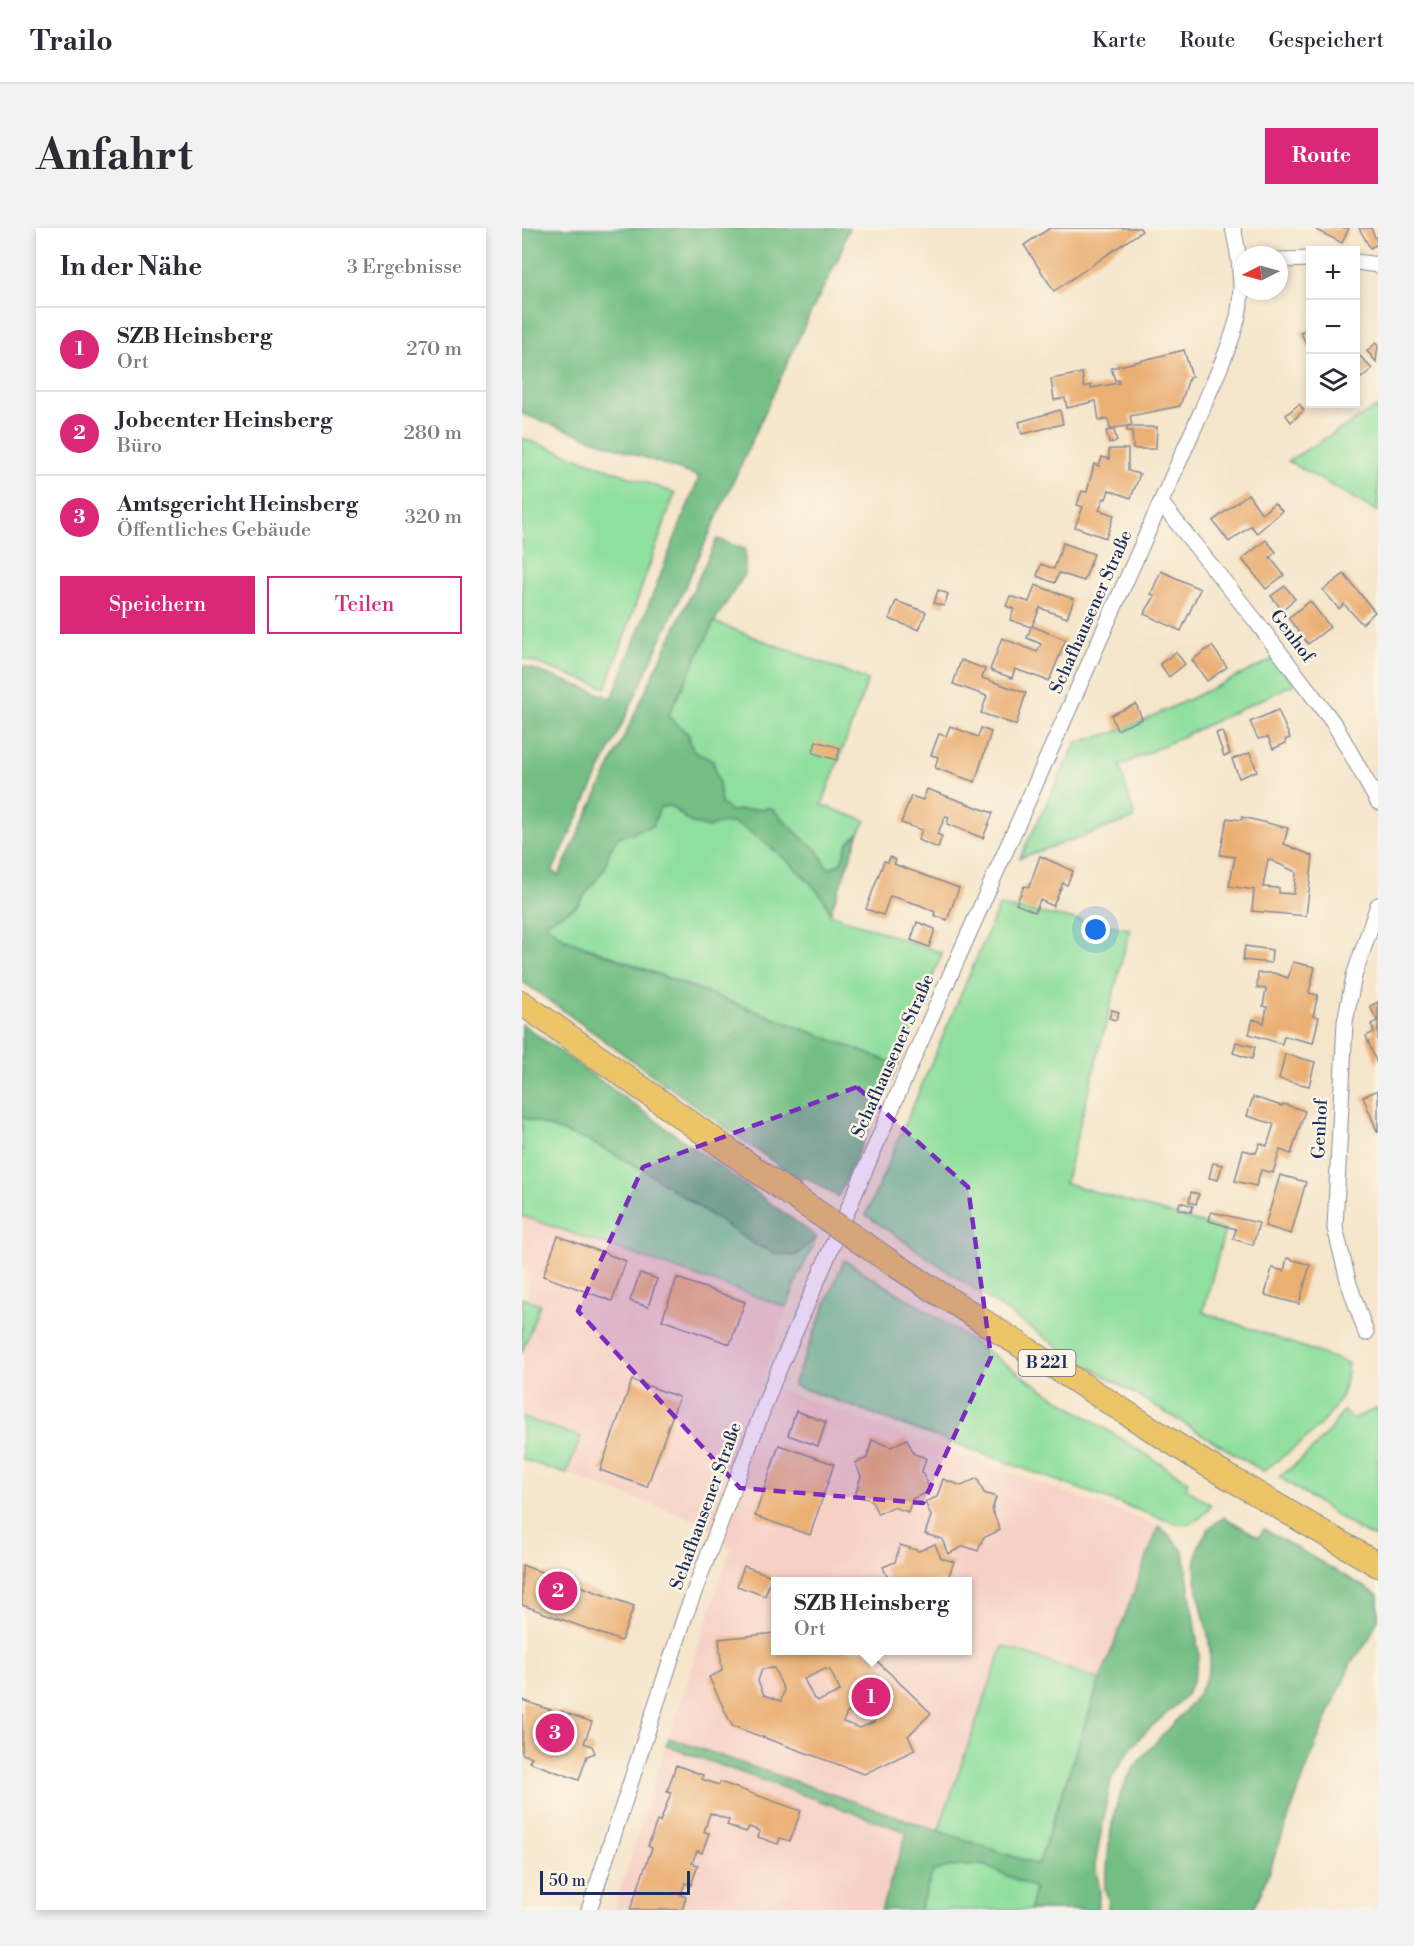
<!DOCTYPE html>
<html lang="de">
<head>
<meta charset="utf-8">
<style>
  :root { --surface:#fff; --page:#f2f2f3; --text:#2b2b33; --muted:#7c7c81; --line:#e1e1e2; --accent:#db2777 }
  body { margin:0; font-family:"Libre Bodoni",serif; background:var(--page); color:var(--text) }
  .controls { position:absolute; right:18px; top:18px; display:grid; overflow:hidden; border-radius:0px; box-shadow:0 3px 9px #0003 }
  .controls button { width:54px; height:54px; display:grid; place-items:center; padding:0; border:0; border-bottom:2px solid var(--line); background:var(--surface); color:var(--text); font:30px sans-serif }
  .compass { position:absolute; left:712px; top:18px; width:54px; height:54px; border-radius:50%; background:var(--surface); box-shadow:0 3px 9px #0003; rotate:264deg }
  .scale { position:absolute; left:18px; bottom:15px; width:150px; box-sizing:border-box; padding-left:6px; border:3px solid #1b2f5e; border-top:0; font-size:16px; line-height:21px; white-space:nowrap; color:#1b2f5e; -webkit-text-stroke:4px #fcf5e5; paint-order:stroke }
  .you { position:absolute; left:574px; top:702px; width:21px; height:21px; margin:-15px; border:4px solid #fff; border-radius:50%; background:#1a73e8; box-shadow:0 0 0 9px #1a73e833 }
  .badge { display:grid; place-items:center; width:39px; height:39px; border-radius:50%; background:var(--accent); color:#fff; font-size:20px; font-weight:700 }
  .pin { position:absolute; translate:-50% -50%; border:3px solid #fff; box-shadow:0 2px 6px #0006 }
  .popup { position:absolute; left:249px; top:1349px; width:201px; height:78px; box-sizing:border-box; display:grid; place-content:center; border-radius:0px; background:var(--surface); filter:drop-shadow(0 2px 4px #0005); font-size:20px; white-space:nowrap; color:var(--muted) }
  .popup b { font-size:22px; color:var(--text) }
  .popup::after { content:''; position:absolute; left:50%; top:100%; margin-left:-12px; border:12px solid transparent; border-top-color:var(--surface) }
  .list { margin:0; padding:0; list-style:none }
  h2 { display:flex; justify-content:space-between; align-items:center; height:78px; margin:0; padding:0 24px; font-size:26px }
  h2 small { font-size:20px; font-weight:400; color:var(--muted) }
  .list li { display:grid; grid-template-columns:39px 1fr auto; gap:18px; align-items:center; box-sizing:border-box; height:84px; padding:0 24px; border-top:2px solid var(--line) }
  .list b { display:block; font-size:22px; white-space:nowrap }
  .list p { margin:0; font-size:20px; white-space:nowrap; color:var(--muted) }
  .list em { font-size:20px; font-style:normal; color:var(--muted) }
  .actions { display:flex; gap:12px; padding:18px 24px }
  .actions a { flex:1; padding:14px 0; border:2px solid var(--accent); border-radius:0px; text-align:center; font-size:21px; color:var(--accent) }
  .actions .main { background:var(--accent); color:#fff }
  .icon { flex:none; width:33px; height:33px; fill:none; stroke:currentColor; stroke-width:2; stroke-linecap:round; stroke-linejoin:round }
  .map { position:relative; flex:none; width:856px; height:1682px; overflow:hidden; border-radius:0px }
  header { display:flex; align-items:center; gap:36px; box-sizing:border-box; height:84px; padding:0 30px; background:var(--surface); border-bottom:2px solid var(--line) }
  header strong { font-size:28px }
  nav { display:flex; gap:33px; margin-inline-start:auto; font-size:21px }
  .intro { display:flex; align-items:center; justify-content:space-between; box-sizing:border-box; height:144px; padding:0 36px }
  h1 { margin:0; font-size:42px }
  .button { padding:15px 27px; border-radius:0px; background:var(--accent); color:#fff; font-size:21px; font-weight:700 }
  main { display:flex; gap:36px; padding:0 36px }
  aside { flex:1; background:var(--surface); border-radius:0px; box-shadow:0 3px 9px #0003 }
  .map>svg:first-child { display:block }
  .built { fill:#f7d1c6; fill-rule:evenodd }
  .green { fill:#8fdf9e; stroke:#55877e; stroke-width:1.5 }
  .forest { fill:#73be85; stroke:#477672; stroke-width:1.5 }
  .building { fill:#eaaf73; fill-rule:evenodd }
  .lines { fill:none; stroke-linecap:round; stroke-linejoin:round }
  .street-casing { stroke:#888a94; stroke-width:17 }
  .primary-casing { stroke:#888a94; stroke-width:26 }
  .street { stroke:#fff; stroke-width:15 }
  .primary { stroke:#edc569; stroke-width:24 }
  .primary-bridge-casing { stroke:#888a94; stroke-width:26; stroke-linecap:butt }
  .primary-bridge { stroke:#edc569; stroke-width:24 }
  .marked { fill:#7b2cbf; fill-opacity:0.2; stroke:#7b2cbf; stroke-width:4.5; stroke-dasharray:12 8; stroke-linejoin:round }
  .labels { text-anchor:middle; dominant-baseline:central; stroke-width:5; stroke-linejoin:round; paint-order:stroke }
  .shield { fill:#fcf5e5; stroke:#5e6a86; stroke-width:1.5 }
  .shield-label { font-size:16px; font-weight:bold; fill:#1b2f5e }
  .street-label { font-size:18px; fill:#1b2f5e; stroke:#fcf5e5 }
</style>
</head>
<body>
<header>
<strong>Trailo</strong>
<nav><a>Karte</a><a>Route</a><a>Gespeichert</a></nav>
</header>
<div class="intro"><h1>Anfahrt</h1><a class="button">Route</a></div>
<main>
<aside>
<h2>In der Nähe<small>3 Ergebnisse</small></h2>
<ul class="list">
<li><span class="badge">1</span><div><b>SZB Heinsberg</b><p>Ort</p></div><em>270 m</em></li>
<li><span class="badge">2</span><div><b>Jobcenter Heinsberg</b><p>Büro</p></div><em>280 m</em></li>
<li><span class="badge">3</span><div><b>Amtsgericht Heinsberg</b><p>Öffentliches Gebäude</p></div><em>320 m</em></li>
</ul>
<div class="actions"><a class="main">Speichern</a><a>Teilen</a></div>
</aside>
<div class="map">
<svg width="856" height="1682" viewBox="0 0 856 1682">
  <rect width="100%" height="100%" fill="#fcf5e5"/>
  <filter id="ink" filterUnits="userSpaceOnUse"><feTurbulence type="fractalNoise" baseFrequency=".0167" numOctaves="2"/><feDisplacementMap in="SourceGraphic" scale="12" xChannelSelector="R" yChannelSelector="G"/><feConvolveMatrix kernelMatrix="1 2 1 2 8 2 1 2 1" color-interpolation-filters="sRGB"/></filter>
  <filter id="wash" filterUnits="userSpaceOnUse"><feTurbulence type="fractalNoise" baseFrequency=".008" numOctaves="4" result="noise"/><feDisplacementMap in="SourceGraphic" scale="24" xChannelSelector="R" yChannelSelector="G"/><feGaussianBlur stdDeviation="1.35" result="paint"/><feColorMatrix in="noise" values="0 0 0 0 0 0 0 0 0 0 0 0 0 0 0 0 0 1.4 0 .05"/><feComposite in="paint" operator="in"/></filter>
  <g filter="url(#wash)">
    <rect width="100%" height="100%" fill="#f5e5ca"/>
    <g class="built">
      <path d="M 0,989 L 265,1079 L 239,1155 L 637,1298 L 578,1452 L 481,1418 L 416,1603 L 147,1510 L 208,1321 L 182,1295 L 44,1246 L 59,1209 L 0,1189 L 0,1125 L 6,1108 L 6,1064 L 5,1040 L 0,1037 ZM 253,1354 L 445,1354 L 445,1422 L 253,1422 Z"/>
      <path d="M 144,1518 L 385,1604 L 359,1682 L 92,1681 Z"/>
    </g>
    <g class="green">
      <path d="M 856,178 L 856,284 L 766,233 Z"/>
      <path d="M 0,210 L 153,265 L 84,460 L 0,430 Z"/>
      <path d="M 192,394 L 346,452 L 300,577 L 344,593 L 337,605 L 326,615 L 319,635 L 306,641 L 296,623 L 282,612 L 249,580 L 209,583 L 199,576 L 197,555 L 171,524 L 166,506 L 146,488 Z"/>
      <path d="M 754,430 L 772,456 L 598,538 L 613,590 L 498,630 L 554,515 L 596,503 L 621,493 Z"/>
      <path d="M 148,578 L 168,594 L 186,600 C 194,597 203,593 212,595 C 233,602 287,650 300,669 C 304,674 306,680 308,686 L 420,725 L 376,837 L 42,710 L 22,695 L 54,679 L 83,640 L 87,624 L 96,609 L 109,604 L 138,579 Z"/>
      <path d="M 477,678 L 608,701 L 543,955 L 703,1002 L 681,1084 L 826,1135 C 824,1147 824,1161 817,1172 C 800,1202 769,1223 741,1243 L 550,1128 L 344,987 Z"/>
      <path d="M 0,889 L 69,914 L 122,942 L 232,1016 L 255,1026 L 273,1028 L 295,1009 L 276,1049 L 265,1079 L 0,988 Z"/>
      <path d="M 322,1032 L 403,1082 L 522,1162 L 666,1253 L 664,1260 L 689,1277 C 680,1290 673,1296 657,1297 L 271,1157 Z"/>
      <path d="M 0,1070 L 18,1076 L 0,1125 Z"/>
      <path d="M 856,1180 L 856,1311 L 837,1302 L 757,1249 C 785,1229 803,1211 822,1182 L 830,1191 Z"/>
      <path d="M 0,1189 L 59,1209 L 44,1246 L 0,1231 Z"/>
      <path d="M 481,1418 L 578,1452 L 516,1637 L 416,1603 Z"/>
      <path d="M 461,1637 L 513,1660 L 508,1682 L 397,1682 L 411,1643 L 426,1639 Z"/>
    </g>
    <g class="forest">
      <path d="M 0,0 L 327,0 L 316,31 L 286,90 L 110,475 L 30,644 L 37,647 L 195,311 L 223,321 L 223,346 L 195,389 L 146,488 L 166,506 L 171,523 L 191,533 L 197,555 L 199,576 L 209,583 L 249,580 L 282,612 L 296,623 L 306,641 L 319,635 L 326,615 L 337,605 L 308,686 C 306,680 304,673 300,669 C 287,651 229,597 208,595 C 200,594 193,597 186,600 L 168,594 L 149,578 L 138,579 L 131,598 L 96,609 L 87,624 L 83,640 L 54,679 L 23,695 L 42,711 L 376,837 L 316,969 L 283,949 L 275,951 L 0,753 L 0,437 L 90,470 L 177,249 L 0,186 Z"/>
      <path d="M 0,796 L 295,1009 L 273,1028 L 255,1026 L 232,1016 L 122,942 L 69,914 L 0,889 Z"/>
      <path d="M 702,1289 L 737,1309 L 742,1301 L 856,1367 L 856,1391 L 846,1413 L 829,1435 L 795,1513 L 739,1665 L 730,1682 L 585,1682 C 589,1670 585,1671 583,1661 C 582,1655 584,1648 585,1642 C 587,1612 590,1581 604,1553 C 622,1516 679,1481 687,1440 C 695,1395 654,1344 685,1303 C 689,1297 697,1293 702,1289 Z"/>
      <path d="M 637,1298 L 654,1314 L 662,1325 L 677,1427 L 671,1453 L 663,1469 L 618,1509 L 601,1531 L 589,1552 L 573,1637 L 578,1663 L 575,1682 L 508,1682 L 513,1660 L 461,1637 L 426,1639 L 411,1643 L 397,1682 L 359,1682 L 385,1604 L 144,1518 L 147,1510 L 516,1637 L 578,1452 Z"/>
    </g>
    <g id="blocks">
      <g class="building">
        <path d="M 528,0 L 618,0 L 620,3 L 532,63 L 502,17 Z"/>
        <path d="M 795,0 L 827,0 L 820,15 L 794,2 Z"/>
        <path d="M 837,0 L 849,0 L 856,16 L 848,20 Z"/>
        <path d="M 788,101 L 788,122 L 778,104 Z"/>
        <path d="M 854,115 L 856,118 L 854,134 L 845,123 Z"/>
        <path d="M 662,122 L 670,149 L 667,150 L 658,178 L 608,188 L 610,197 L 588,201 L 586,191 L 577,193 L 574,173 L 545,180 L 543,170 L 532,172 L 529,151 L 560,145 L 562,159 L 569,157 L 569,160 L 597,155 L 596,152 L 593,152 L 589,140 Z"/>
        <path d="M 837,127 L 850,141 L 834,154 L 834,130 Z"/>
        <path d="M 777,176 L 782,182 L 769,194 L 764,187 Z"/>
        <path d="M 538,182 L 541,196 L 500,206 L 497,194 Z"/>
        <path d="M 605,199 L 635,199 L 634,221 L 611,221 L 610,203 L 605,203 Z"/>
        <path d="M 592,202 L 595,213 L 587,215 L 584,203 Z"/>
        <path d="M 587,221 L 606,221 L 606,243 L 618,246 L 609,270 L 587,262 L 584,271 L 582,270 L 577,282 L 592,287 L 584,310 L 553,299 L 561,279 L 555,277 L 560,263 L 565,264 L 572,236 L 577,238 L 580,229 L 587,231 Z"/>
        <path d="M 726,266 L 740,286 L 752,275 L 760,283 L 735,305 L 729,298 L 707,314 L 691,293 Z"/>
        <path d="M 744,312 L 754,324 L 748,329 L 762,347 L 744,361 L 720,331 Z"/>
        <path d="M 541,315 L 572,326 L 562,353 L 537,345 L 533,355 L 515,348 L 519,336 L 532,341 Z"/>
        <path d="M 639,343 L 678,361 L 659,403 L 622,386 L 633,368 L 629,366 Z"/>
        <path d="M 822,346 L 853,384 L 840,396 L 822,376 L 817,381 L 801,362 Z"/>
        <path d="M 513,357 L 552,371 L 545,390 L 518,380 L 510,398 L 544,412 L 527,453 L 493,441 L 490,450 L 468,442 L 480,410 L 515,424 L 519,416 L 505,410 L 509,399 L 488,392 L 492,381 L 484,378 L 488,368 L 507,374 Z"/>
        <path d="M 763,358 L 773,371 L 760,382 L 749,368 Z"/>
        <path d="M 416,362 L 426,366 L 422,378 L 412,375 Z"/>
        <path d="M 374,373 L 404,384 L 397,402 L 367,391 Z"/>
        <path d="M 788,373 L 808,399 L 786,416 L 766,390 Z"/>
        <path d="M 690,418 L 705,439 L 685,453 L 670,432 Z"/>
        <path d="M 654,424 L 663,436 L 647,449 L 638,436 Z"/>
        <path d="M 439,432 L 463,441 L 460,450 L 504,465 L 494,497 L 459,485 L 465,468 L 431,456 Z"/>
        <path d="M 614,476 L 620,491 L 595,502 L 589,487 Z"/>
        <path d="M 756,482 L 768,510 L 763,512 L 764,515 L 751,521 L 746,509 L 736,511 L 728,494 Z"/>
        <path d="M 428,498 L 456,509 L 459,500 L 469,504 L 453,554 L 413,540 L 416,529 L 409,527 L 417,506 L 424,508 Z"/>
        <path d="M 700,503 L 708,526 L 702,528 L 694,505 Z"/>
        <path d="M 294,513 L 318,520 L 315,532 L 291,525 Z"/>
        <path d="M 728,525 L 735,543 L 717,550 L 710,531 Z"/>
        <path d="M 405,561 L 471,585 L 461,610 L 425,596 L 427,589 L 424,588 L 415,606 L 420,608 L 416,620 L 396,612 L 400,602 L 379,595 L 389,568 L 401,572 Z"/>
        <path d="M 720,589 L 766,600 L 762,616 L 791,628 L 784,688 L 730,683 L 732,662 L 707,658 L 713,629 L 698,627 L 705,590 L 720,592 ZM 746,631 L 774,644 L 772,666 L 757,665 L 757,660 L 741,659 Z"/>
        <path d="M 518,628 L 551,643 L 545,657 L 541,655 L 531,678 L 518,672 L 513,684 L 494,676 L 502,658 L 507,659 Z"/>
        <path d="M 368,629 L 374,632 L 372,636 L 437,660 L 425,692 L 412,687 L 413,684 L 398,677 L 368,668 L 361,687 L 344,681 L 362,633 L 366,634 Z"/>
        <path d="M 395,694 L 413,701 L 407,719 L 389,712 Z"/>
        <path d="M 723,718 L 750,722 L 749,735 L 721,732 Z"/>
        <path d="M 771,734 L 793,739 L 787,765 L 796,767 L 791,788 L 797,789 L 791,815 L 762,808 L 760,816 L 727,806 L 731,791 L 742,795 L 745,779 L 741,778 L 744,761 L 735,760 L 736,745 L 752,745 L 766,750 Z"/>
        <path d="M 856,774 L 856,838 L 844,808 L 852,804 L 849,796 L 855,793 L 848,778 Z"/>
        <path d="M 590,782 L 597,784 L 594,792 L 587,790 Z"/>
        <path d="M 714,814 L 733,819 L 730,831 L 711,825 Z"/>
        <path d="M 763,826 L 793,834 L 787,858 L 757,851 Z"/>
        <path d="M 856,862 L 856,905 L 841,869 Z"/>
        <path d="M 731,869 L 760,878 L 761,876 L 783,883 L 769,926 L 758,922 L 751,945 L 739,942 L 734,958 L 713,953 L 721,922 L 734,925 L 738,915 L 745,918 L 752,896 L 725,888 Z"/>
        <path d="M 691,935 L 700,937 L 696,952 L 687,950 Z"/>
        <path d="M 758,947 L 784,954 L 769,1006 L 743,998 Z"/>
        <path d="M 669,964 L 677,966 L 674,976 L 667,974 Z"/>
        <path d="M 658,974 L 671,978 L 669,984 L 656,981 Z"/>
        <path d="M 689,984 L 737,995 L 731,1017 L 711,1011 L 714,1001 L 687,993 Z"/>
        <path d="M 36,1008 L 104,1033 L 90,1073 L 21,1048 Z"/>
        <path d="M 765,1030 L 788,1037 L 777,1076 L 743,1067 L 750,1040 L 762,1043 Z"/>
        <path d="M 118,1045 L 135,1051 L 126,1079 L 108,1073 Z"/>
        <path d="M 155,1050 L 223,1074 L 208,1116 L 140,1092 Z"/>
        <path d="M 110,1152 L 157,1169 L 125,1259 L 78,1242 Z"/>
        <path d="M 274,1183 L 304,1194 L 296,1218 L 266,1207 Z"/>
        <path d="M 385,1211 L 392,1226 L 404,1230 L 400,1243 L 408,1263 L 390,1271 L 386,1284 L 371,1279 L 356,1286 L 349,1272 L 333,1267 L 339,1248 L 333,1235 L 345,1230 L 350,1212 L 369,1219 Z"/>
        <path d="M 257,1217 L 312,1236 L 288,1307 L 233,1288 Z"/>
        <path d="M 455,1250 L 462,1265 L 474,1269 L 470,1282 L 478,1302 L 461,1310 L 456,1323 L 442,1318 L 426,1326 L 420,1311 L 403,1306 L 409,1288 L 403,1274 L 415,1269 L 421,1251 L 440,1258 Z"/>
        <path d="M 413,1316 L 419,1330 L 432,1334 L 427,1347 L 430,1353 L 367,1353 L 361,1339 L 373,1334 L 378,1317 L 397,1323 Z"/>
        <path d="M 0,1337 L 112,1378 L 99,1413 L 0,1377 Z"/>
        <path d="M 222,1338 L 250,1348 L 243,1368 L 215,1358 Z"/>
        <path d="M 253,1405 L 253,1422 L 351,1422 L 356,1427 L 354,1432 L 409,1485 L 386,1508 L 393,1522 L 342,1546 L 210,1498 L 187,1449 L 200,1443 L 197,1411 ZM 252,1440 L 262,1462 L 259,1473 L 242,1467 L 236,1453 L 240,1441 ZM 303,1441 L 308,1442 L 318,1463 L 297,1473 L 292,1471 L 282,1451 ZM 348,1473 L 357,1482 L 352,1494 L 338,1500 L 321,1494 L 325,1485 Z"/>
        <path d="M 0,1472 L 37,1485 L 38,1483 L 70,1494 L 62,1515 L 70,1518 L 73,1525 L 65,1528 L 57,1552 L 7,1534 L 10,1529 L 0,1526 Z"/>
        <path d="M 154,1537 L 181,1547 L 180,1551 L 197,1557 L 198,1554 L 279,1583 L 268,1613 L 258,1610 L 256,1616 L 236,1609 L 238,1603 L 227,1599 L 224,1604 L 205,1597 L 207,1592 L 188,1585 L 182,1604 L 187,1605 L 180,1625 L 175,1623 L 170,1635 L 176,1637 L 169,1657 L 163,1655 L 159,1667 L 164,1669 L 160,1682 L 108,1682 L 130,1620 L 126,1618 L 135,1593 L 138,1594 L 149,1565 L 145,1564 Z"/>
      </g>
    </g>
  </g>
  <g filter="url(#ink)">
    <use href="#blocks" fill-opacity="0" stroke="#888a94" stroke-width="1.5"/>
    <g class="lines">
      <defs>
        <g id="street">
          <path d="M 757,32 L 788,31"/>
          <path d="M 834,34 L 856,37"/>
          <path d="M 639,275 L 733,392 L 813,497 L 856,574"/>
          <path d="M 844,1105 L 827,1056 L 813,1000 L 823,794 L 832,748 L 856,677"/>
          <path d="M 67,1682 L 163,1388 L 251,1155 L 394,824 L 680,182 C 691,154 706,125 714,96 C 723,65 718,31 711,0"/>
        </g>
        <g id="primary">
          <path d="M 0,775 L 268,966"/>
          <path d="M 370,1035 L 681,1234 L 856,1337"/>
        </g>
      </defs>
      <use href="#street" class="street-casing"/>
      <use href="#primary" class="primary-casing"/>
      <use href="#street" class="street"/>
      <use href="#primary" class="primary"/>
      <defs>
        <path id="primary-bridge" d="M 268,966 L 370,1035"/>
      </defs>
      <use href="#primary-bridge" class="primary-bridge-casing"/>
      <use href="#primary-bridge" class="primary-bridge"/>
    </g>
  </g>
  <path class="marked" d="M 335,859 L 446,959 L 469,1129 L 401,1275 L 218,1260 L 56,1083 L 121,939 Z"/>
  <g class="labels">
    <rect class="shield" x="496.5" y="1122" width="57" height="26" rx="4.5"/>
    <g class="shield-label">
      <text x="525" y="1135">B 221</text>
    </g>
    <g class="street-label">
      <text transform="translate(569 384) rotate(-66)">Schafhausener Straße</text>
      <text transform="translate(770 408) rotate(53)">Genhof</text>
      <text transform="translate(371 828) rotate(-66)">Schafhausener Straße</text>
      <text transform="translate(798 901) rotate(-87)">Genhof</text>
      <text transform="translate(184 1278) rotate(-70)">Schafhausener Straße</text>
    </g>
  </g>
</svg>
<div class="controls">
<button>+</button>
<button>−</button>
<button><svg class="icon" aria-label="layers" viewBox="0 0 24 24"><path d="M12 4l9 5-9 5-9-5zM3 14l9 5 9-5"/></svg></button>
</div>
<svg class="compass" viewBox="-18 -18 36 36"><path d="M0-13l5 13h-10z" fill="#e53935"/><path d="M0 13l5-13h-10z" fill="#7c7c81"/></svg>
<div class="scale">50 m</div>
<div class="you"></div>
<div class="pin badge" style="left:349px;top:1469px">1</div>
<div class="popup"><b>SZB Heinsberg</b>Ort</div>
<div class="pin badge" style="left:36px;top:1363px">2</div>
<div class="pin badge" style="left:33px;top:1505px">3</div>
</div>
</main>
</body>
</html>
